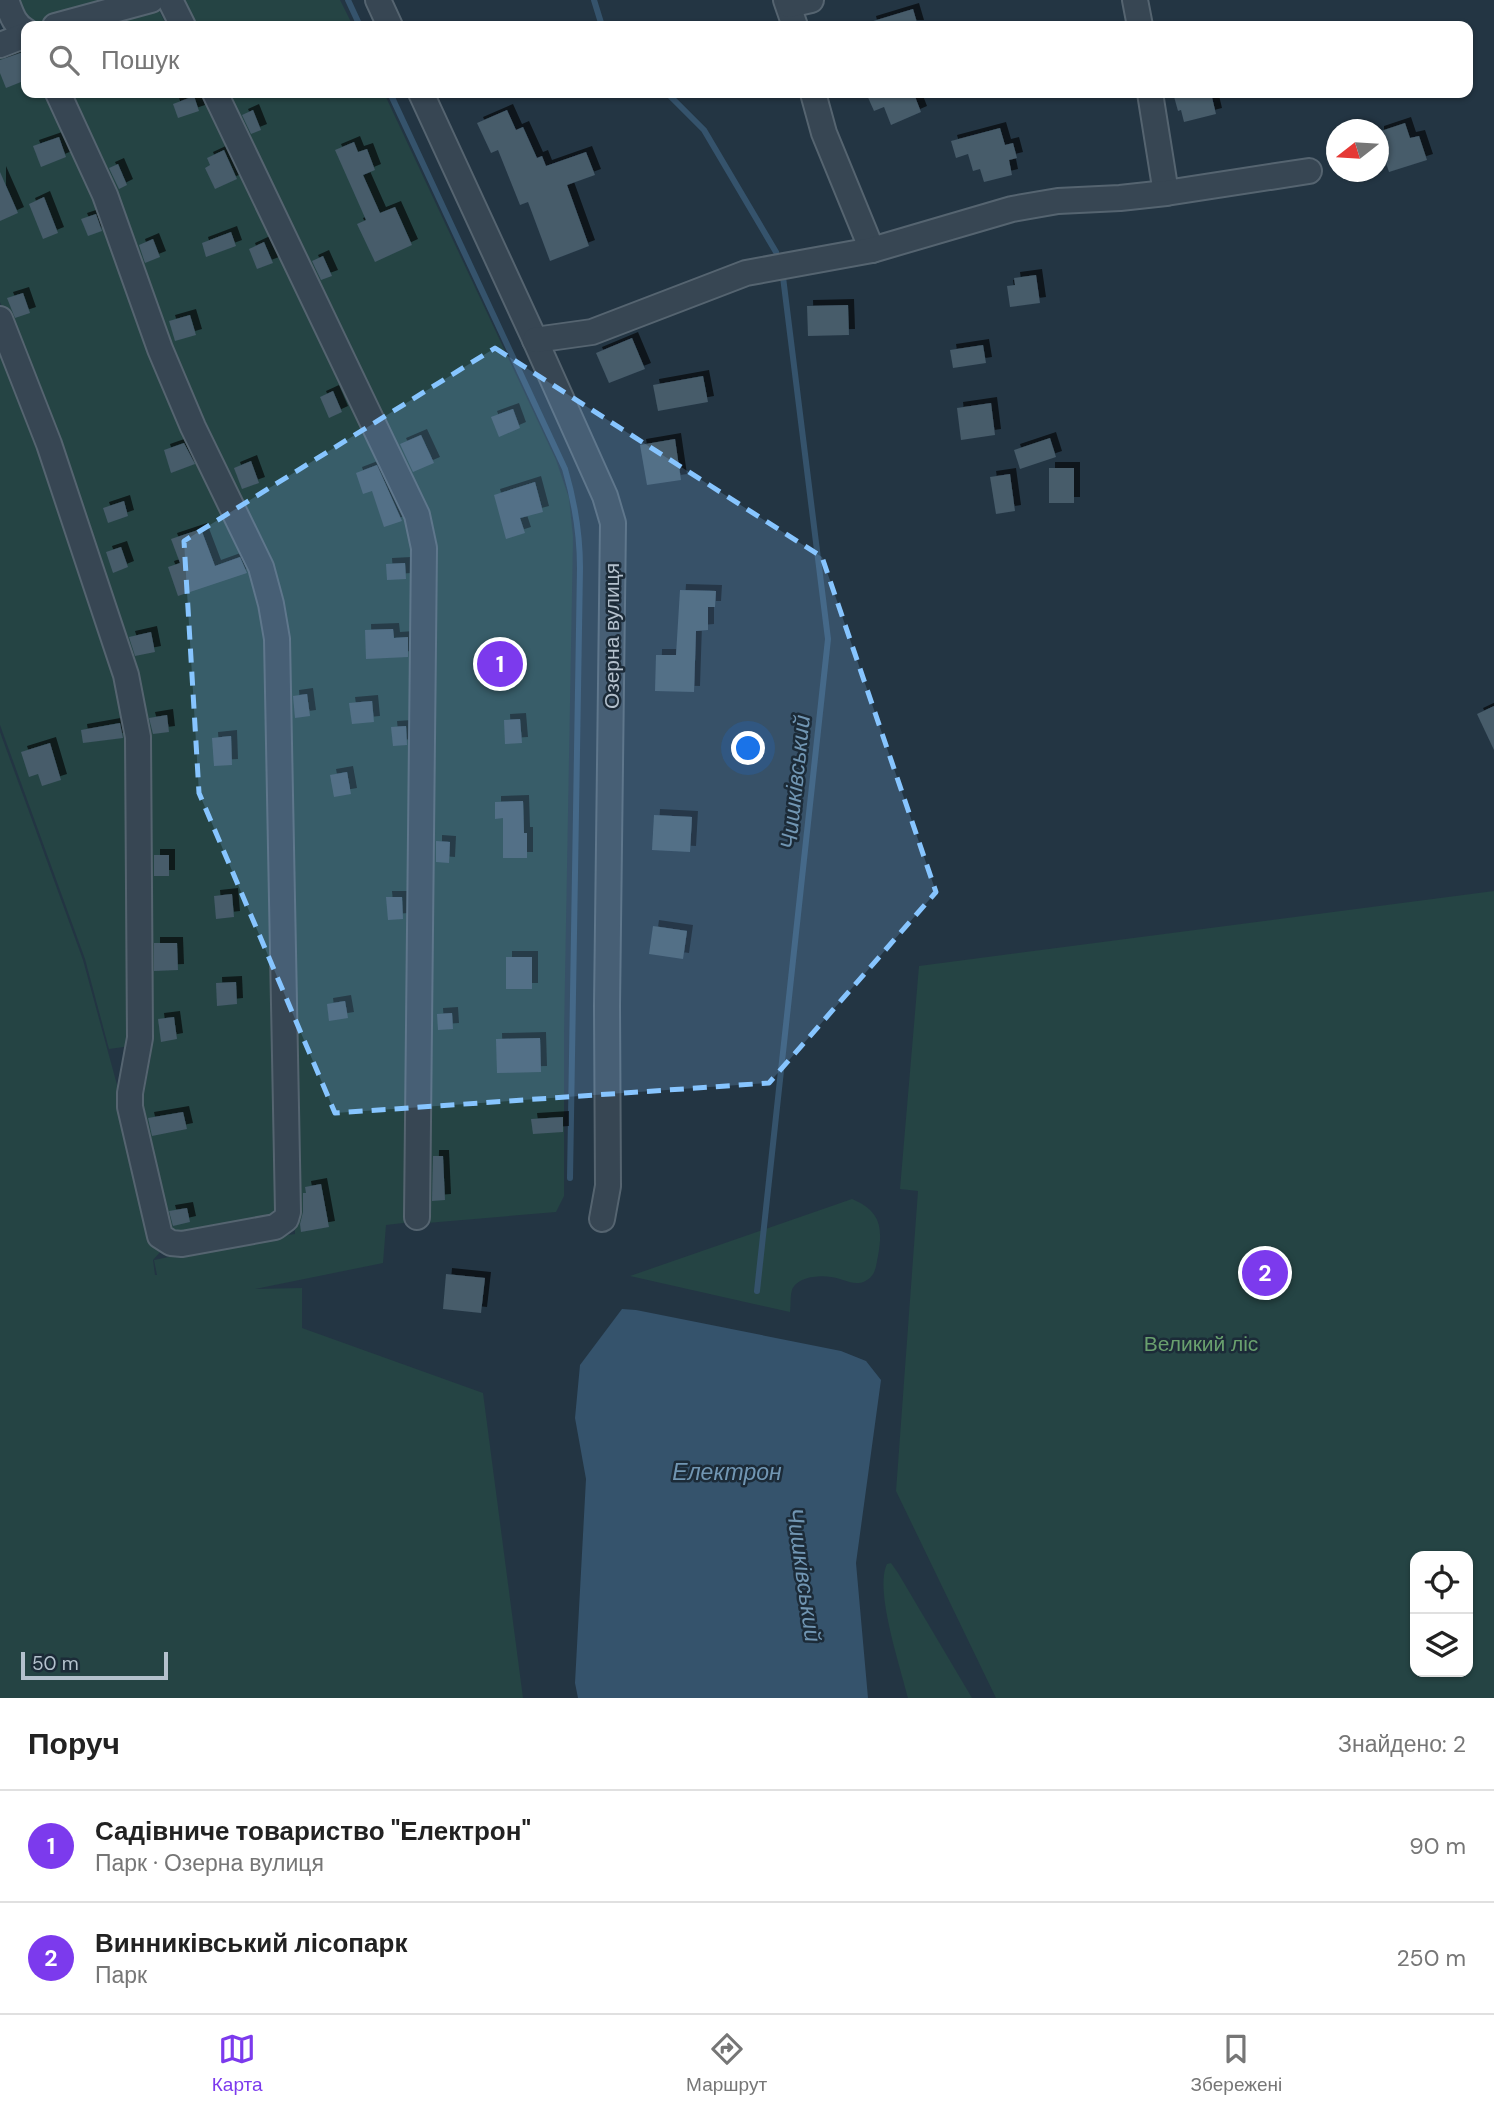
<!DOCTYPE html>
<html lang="uk">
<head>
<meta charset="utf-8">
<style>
  :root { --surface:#fff; --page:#f6f6f6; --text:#222; --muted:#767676; --line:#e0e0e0; --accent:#7c3aed }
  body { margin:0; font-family:"DM Sans",sans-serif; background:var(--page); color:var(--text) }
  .controls { position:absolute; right:21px; bottom:21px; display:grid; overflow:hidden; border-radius:14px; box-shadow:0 2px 5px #0004 }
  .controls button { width:63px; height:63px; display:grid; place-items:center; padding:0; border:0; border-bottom:2px solid var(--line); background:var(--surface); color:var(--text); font:35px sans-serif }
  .compass { position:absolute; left:1326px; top:119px; width:63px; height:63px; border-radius:50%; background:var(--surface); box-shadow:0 2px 5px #0004; rotate:253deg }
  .scale { position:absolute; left:21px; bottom:18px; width:147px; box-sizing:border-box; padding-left:7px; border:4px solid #b4c1cd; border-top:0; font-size:19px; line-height:24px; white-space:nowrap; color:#b4c1cd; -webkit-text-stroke:5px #1c2b38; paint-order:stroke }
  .you { position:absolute; left:749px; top:749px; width:24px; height:24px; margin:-18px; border:5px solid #fff; border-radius:50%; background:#1a73e8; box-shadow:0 0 0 10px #1a73e833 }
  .badge { display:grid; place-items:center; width:46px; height:46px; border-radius:50%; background:var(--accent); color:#fff; font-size:23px; font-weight:700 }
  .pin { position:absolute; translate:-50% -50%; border:4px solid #fff; box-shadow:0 2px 7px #0006 }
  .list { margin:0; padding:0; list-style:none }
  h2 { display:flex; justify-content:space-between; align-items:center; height:91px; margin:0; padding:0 28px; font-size:30px }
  h2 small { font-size:23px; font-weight:400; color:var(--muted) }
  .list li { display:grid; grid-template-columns:46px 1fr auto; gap:21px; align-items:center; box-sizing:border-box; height:112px; padding:0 28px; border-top:2px solid var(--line) }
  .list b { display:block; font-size:26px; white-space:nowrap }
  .list p { margin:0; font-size:23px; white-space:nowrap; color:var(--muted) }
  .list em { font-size:23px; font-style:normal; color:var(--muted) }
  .icon { flex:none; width:38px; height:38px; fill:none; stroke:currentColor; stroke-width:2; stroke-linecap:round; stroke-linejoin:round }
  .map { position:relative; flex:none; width:1494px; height:1698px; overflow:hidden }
  .search { position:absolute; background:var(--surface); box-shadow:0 2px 5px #0004; left:21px; right:21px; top:21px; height:77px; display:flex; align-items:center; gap:18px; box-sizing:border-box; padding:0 24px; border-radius:14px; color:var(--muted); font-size:26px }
  .sheet { height:315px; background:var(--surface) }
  nav { display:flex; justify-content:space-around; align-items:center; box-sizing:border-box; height:98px; border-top:2px solid var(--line); background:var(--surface); font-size:19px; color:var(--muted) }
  nav a { display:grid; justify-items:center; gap:4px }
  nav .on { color:var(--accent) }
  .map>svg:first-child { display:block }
  .green { fill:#254444; fill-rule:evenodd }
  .water { fill:#35536c }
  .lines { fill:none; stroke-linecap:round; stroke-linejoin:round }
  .stream { stroke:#35536c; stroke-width:6 }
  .building { fill:#465b6a; filter:url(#shadow) }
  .minor-casing { stroke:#556470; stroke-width:28 }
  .minor { stroke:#374653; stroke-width:24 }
  .marked { fill:#87c5ff; fill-opacity:0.2; stroke:#87c5ff; stroke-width:5; stroke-dasharray:14 9; stroke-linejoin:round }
  .labels { text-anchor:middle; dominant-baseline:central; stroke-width:5; stroke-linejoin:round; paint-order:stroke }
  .street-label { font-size:21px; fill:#b4c1cd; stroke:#1c2b38 }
  .park-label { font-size:21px; fill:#69a06e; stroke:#1c2b38 }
  .water-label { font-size:23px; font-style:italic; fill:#7196b3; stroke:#1c2b38 }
</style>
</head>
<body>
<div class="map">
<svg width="1494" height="1698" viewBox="0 0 1494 1698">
  <defs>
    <filter id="shadow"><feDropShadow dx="6" dy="-6" stdDeviation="0" flood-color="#0009"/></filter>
  </defs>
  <rect width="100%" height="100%" fill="#233543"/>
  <g class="green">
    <path d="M 13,0 L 107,0 L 33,26 Z"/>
    <path d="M 183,0 L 340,0 L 353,26 L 189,26 Z"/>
    <path d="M 156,5 L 167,26 L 98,26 Z"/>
    <path d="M 26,44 L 26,93 L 52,93 L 256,570 L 272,641 L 280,1213 L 175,1240 L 168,1231 L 145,1119 L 143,1098 L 151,1056 L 142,893 L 142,744 L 35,393 L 0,302 L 0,54 Z"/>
    <path d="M 63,93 L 203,93 L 413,530 L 412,1222 L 386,1225 L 383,1263 L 255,1289 L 302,1288 L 302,1328 L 483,1393 L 523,1698 L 0,1698 L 0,732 L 83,960 L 162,1250 L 153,1260 L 155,1275 L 157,1275 L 154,1260 L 252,1240 L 295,1234 L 281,637 Z"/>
    <path d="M 218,93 L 384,93 L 556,460 L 569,498 L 573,537 L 564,1033 L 564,1196 L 556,1212 L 427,1223 L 431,547 Z"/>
    <path d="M 0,337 L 120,673 L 132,739 L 131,1046 L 109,1049 L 85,959 L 0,725 Z"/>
    <path d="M 1494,891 L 1494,1698 L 996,1698 L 896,1491 L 918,1191 L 900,1189 L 919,966 ZM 1415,1556 L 1468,1556 L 1468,1672 L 1415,1672 Z"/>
    <path d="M 852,1199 C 881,1211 883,1228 878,1256 C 876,1265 876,1275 867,1280 C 855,1288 843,1278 831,1277 C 819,1275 797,1277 792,1290 C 790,1296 791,1305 790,1312 L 630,1276 Z"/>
    <path d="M 891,1563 L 898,1573 L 972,1698 L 908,1698 C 901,1668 874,1590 887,1564 Z"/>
  </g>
  <path class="water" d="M 622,1309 L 636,1310 L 841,1351 L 866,1361 L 881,1380 L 856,1563 L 868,1698 L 578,1698 L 575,1683 L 586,1479 L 575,1418 L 580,1365 Z"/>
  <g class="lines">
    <g class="stream">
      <path d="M 348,0 L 360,26"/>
      <path d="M 594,0 L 602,26"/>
      <path d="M 390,93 L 565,469 C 575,503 580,532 580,568 L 570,1178"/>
      <path d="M 667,93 L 704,130 L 776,252"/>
      <path d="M 757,1291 L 828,639 L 783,277"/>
    </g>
  </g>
  <g class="building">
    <path d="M 913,9 L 918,26 L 871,26 L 870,22 Z"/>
    <path d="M 23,52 L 26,62 L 26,80 L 6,88 L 0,73 L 0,60 Z"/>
    <path d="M 866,93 L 917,93 L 914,94 L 921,112 L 891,125 L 884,107 L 874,111 Z"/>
    <path d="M 1173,93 L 1211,93 L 1216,114 L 1184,122 L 1181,110 L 1178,111 Z"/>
    <path d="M 194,96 L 199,111 L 178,118 L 173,104 Z"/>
    <path d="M 253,110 L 261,130 L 251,134 L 242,115 Z"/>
    <path d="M 507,110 L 516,130 L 523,127 L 537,158 L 542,156 L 546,166 L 586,152 L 595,175 L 567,185 L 589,246 L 550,261 L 528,202 L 520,205 L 498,150 L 491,153 L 477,123 Z"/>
    <path d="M 1405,123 L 1410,138 L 1419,136 L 1427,160 L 1389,172 L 1385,160 L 1378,162 L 1378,132 Z"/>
    <path d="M 1000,128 L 1005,145 L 1013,143 L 1017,158 L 1009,160 L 1012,175 L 984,182 L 980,169 L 973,171 L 968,154 L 956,158 L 951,141 Z"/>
    <path d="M 59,137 L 66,157 L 41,167 L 33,146 Z"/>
    <path d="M 354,142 L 358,152 L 367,149 L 375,170 L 363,175 L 380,213 L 395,207 L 412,245 L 375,262 L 357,224 L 366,220 L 335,150 Z"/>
    <path d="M 224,150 L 237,179 L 215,189 L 205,168 L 210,165 L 207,158 Z"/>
    <path d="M 118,164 L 127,185 L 119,189 L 109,168 Z"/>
    <path d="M 0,172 L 18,213 L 0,221 Z"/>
    <path d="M 44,197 L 58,233 L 43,239 L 29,204 Z"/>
    <path d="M 96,214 L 102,231 L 88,236 L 81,219 Z"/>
    <path d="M 231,232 L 236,246 L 206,257 L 202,243 Z"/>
    <path d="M 153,239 L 160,257 L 145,263 L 139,245 Z"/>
    <path d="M 264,242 L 273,263 L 257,269 L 249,249 Z"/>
    <path d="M 323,256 L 332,276 L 321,280 L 312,261 Z"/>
    <path d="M 1036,275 L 1040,303 L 1010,307 L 1007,286 L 1015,285 L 1014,278 Z"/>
    <path d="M 23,293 L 30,313 L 15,318 L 7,298 Z"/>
    <path d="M 848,305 L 849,335 L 808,336 L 807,306 Z"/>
    <path d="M 190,315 L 196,335 L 175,341 L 169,321 Z"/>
    <path d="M 632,338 L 645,369 L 609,383 L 596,353 Z"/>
    <path d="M 983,345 L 986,363 L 953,368 L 950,350 Z"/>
    <path d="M 703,376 L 708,402 L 658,411 L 653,385 Z"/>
    <path d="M 333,391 L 342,412 L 329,418 L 320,397 Z"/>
    <path d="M 991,403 L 995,435 L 961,440 L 957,408 Z"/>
    <path d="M 513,409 L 520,428 L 499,437 L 491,417 Z"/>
    <path d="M 421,435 L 434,463 L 413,472 L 400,444 Z"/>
    <path d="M 1050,438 L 1056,457 L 1020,469 L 1014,450 Z"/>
    <path d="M 675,439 L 681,480 L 647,485 L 640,445 Z"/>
    <path d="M 184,443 L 195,464 L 171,473 L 164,450 Z"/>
    <path d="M 251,461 L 259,483 L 242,489 L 234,468 Z"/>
    <path d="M 377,465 L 402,521 L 384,527 L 372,491 L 363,494 L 356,473 Z"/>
    <rect x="1049" y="468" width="25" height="35"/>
    <path d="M 1010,474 L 1015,511 L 996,514 L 990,477 Z"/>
    <path d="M 535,482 L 543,512 L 520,518 L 525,533 L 506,539 L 494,495 Z"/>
    <path d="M 124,501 L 128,516 L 108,523 L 103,508 Z"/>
    <path d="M 201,529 L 215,566 L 240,557 L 247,573 L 178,596 L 168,567 L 180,563 L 171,539 Z"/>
    <path d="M 121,547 L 128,567 L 113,573 L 106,552 Z"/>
    <path d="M 405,563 L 406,579 L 387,580 L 386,564 Z"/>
    <path d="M 680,590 L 716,591 L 715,607 L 708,607 L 708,630 L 696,631 L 694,692 L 655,691 L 656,655 L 676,655 Z"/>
    <path d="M 393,629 L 394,638 L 408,637 L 408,657 L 366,659 L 365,630 Z"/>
    <path d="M 151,632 L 155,652 L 135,656 L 129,637 Z"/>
    <path d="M 307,694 L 310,716 L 295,718 L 293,696 Z"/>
    <path d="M 372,701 L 374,722 L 352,724 L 349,703 Z"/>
    <path d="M 1494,706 L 1494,750 L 1477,714 Z"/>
    <path d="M 167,715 L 169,732 L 153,734 L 149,718 Z"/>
    <path d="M 520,719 L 522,743 L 505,744 L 504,720 Z"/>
    <path d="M 120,723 L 123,738 L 83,743 L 81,730 Z"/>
    <path d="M 406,726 L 407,745 L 393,746 L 391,727 Z"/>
    <path d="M 231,736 L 232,765 L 214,766 L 212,738 Z"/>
    <path d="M 50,743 L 61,780 L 42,786 L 38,774 L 29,777 L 21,752 Z"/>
    <path d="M 347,772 L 351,794 L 334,797 L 330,775 Z"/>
    <path d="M 523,801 L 524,833 L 527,833 L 527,858 L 503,858 L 503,818 L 495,819 L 495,802 Z"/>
    <path d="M 654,815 L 692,817 L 690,852 L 652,850 Z"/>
    <path d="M 436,841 L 450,842 L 449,863 L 436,862 Z"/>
    <rect x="154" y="855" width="15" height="21"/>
    <path d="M 232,894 L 234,917 L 216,919 L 214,896 Z"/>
    <path d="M 386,897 L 402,897 L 403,919 L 388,920 Z"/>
    <path d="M 653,926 L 687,931 L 683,959 L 649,954 Z"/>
    <path d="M 154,943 L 177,943 L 178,970 L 154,971 Z"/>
    <rect x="506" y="957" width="26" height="32"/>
    <path d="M 236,982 L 237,1004 L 217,1006 L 216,983 Z"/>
    <path d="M 345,1001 L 348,1018 L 329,1021 L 327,1004 Z"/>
    <path d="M 452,1013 L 453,1029 L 438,1030 L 437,1014 Z"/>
    <path d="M 174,1017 L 177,1039 L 161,1042 L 158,1019 Z"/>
    <path d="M 540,1038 L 541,1072 L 497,1073 L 496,1039 Z"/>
    <path d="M 183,1112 L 187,1129 L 152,1136 L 148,1118 Z"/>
    <path d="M 563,1117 L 563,1132 L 533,1134 L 531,1119 Z"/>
    <path d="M 433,1156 L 443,1156 L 445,1200 L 432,1201 Z"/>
    <path d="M 321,1184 L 329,1227 L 301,1232 L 300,1224 L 303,1212 L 303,1193 L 306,1193 L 305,1187 Z"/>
    <path d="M 187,1208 L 190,1222 L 173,1226 L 169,1211 Z"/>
    <path d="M 446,1274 L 485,1278 L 481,1313 L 443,1309 Z"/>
  </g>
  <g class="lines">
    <defs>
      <g id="minor">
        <path d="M 6,0 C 11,13 14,25 26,31"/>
        <path d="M 170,0 L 183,26"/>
        <path d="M 378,0 L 390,26"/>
        <path d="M 786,0 L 795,26"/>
        <path d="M 1135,0 L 1140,26"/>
        <path d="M 789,5 L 811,0"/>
        <path d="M 55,26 L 151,0"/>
        <path d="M 0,45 L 26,35"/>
        <path d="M 215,93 L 417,515 L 424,548 L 417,1217"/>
        <path d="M 421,93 L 535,340 L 605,496 L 613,523 L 607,1006 L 608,1186 L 602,1219"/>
        <path d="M 813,93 L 824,133 L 872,250"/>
        <path d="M 1150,93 L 1166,193"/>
        <path d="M 0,319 L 49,444 L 126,675 L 138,737 L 140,1038 L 130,1093 L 130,1107 L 160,1236 L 171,1243 L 182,1244 L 275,1227 L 286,1219 L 288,1212 L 277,639 L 271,604 L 261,567 L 193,427 L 160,349 L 105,195 L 58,93"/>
        <path d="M 535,340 L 592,332 L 746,273 L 872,250 L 1012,209 L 1058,201 L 1120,198 L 1166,193 L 1309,171"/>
      </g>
    </defs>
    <use href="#minor" class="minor-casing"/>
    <use href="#minor" class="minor"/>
  </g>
  <path class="marked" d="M 495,348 L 822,557 L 936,892 L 769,1083 L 335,1113 L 199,793 L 184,541 Z"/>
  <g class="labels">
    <g class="street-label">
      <text transform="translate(612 636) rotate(-90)">Озерна вулиця</text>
    </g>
    <g class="park-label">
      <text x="1201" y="1344">Великий ліс</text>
    </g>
    <g class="water-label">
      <text transform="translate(795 782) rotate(-84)">Чишківський</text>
      <text x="727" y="1472">Електрон</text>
      <text transform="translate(804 1575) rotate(82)">Чишківський</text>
    </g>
  </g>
</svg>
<div class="controls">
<button><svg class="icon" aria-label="locate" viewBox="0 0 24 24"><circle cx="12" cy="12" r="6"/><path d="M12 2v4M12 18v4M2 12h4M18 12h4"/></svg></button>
<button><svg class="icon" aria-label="layers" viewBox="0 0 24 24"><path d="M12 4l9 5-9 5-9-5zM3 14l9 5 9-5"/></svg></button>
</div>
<svg class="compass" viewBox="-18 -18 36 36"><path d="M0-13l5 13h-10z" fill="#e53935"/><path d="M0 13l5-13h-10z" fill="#767676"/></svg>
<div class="scale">50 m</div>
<div class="you"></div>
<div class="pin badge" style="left:500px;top:664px">1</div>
<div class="pin badge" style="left:1265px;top:1273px">2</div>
<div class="search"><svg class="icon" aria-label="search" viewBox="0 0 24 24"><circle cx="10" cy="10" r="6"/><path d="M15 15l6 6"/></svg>Пошук</div>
</div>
<section class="sheet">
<h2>Поруч<small>Знайдено: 2</small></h2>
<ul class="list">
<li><span class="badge">1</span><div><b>Садівниче товариство &quot;Електрон&quot;</b><p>Парк · Озерна вулиця</p></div><em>90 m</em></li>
<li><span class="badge">2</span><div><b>Винниківський лісопарк</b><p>Парк</p></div><em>250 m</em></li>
</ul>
</section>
<nav>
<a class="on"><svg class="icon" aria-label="map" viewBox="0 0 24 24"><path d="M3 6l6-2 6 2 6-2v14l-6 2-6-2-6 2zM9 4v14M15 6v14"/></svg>Карта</a>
<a><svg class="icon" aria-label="directions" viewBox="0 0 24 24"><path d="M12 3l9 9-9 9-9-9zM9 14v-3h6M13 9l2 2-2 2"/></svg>Маршрут</a>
<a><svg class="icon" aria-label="saved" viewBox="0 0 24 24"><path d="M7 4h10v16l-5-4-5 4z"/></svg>Збережені</a>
</nav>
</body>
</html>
